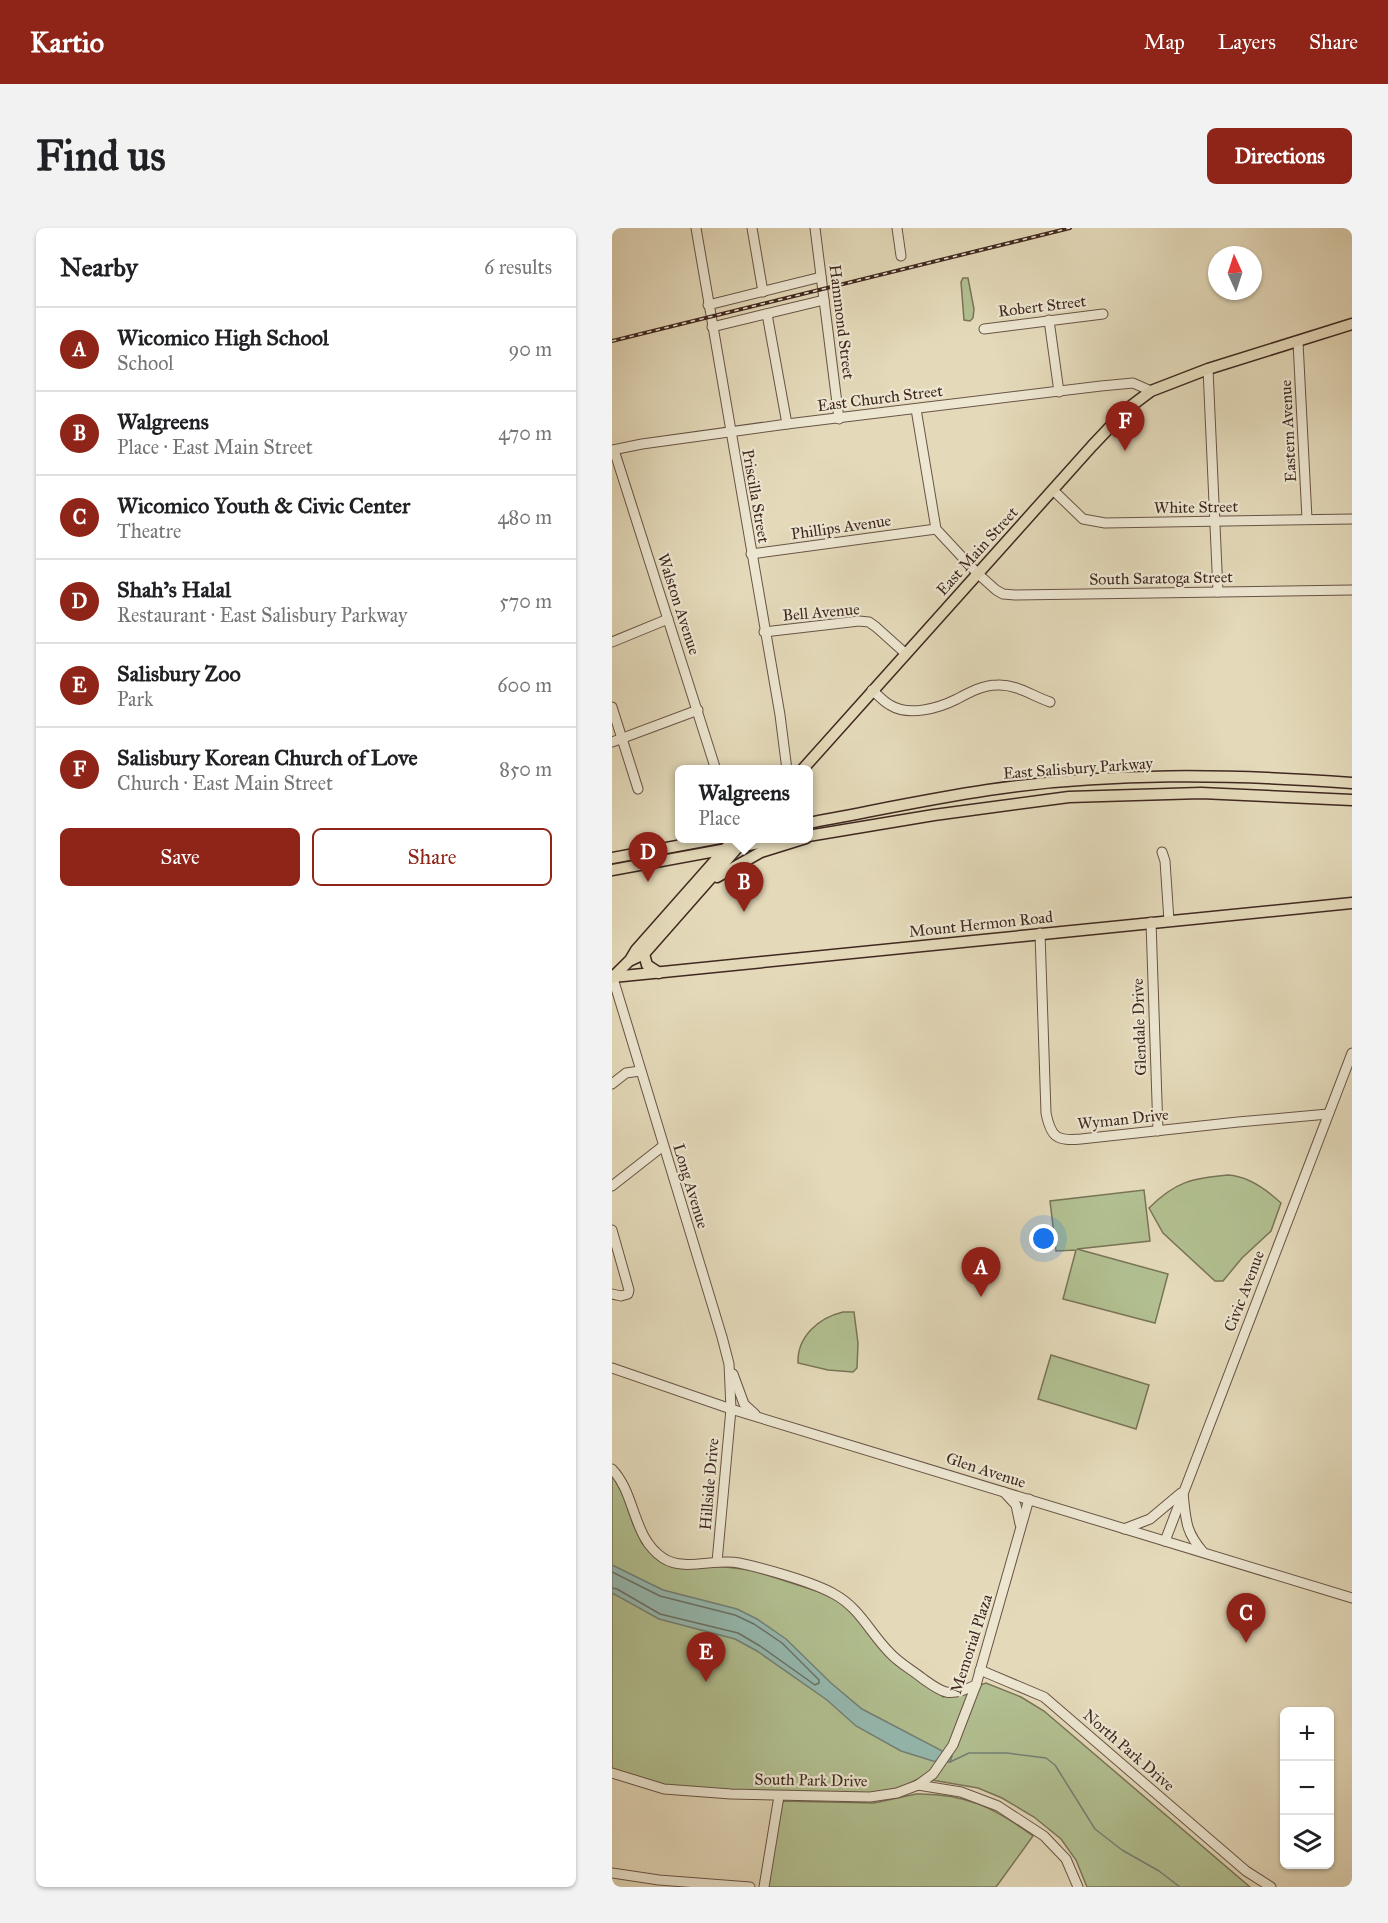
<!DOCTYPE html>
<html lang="en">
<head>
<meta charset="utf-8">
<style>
  :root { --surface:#fff; --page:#f2f2f2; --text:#202124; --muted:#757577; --line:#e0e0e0; --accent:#8f2418 }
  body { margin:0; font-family:"IM FELL Great Primer",serif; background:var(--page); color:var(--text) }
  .controls { position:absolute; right:18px; bottom:18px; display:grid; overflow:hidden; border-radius:9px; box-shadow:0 2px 4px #0004 }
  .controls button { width:54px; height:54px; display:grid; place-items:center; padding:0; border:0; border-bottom:2px solid var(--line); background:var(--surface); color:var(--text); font:30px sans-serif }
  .compass { position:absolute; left:596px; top:18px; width:54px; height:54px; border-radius:50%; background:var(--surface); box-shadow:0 2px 4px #0004; rotate:357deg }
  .you { position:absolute; left:432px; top:1011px; width:21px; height:21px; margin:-15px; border:4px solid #fff; border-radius:50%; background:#1a73e8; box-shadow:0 0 0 9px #1a73e833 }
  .badge { display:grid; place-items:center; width:39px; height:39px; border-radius:50%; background:var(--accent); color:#fff; font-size:20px; font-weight:700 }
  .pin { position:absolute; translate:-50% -50px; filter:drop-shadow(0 2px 3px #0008) }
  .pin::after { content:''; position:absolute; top:32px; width:21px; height:18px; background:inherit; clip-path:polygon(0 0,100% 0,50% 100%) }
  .popup { position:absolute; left:63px; top:537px; width:138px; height:78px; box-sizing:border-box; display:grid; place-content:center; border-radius:9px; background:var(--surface); filter:drop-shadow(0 2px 4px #0005); font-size:20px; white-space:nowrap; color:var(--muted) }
  .popup b { font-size:22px; color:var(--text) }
  .popup::after { content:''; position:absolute; left:50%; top:100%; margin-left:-12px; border:12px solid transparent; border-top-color:var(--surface) }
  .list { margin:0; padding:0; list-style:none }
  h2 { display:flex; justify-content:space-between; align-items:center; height:78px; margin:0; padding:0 24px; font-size:26px }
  h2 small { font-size:20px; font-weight:400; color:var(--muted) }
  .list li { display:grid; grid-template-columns:39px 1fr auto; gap:18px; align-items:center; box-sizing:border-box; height:84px; padding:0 24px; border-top:2px solid var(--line) }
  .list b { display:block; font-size:22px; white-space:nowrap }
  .list p { margin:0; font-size:20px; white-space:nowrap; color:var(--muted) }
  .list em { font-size:20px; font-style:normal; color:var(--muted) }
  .actions { display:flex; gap:12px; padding:18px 24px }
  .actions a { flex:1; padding:14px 0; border:2px solid var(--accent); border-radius:9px; text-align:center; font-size:21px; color:var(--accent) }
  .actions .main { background:var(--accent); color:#fff }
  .icon { flex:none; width:33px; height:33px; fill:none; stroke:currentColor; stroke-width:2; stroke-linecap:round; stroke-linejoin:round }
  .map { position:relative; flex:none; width:740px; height:1659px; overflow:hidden; border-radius:9px }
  header { display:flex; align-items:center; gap:36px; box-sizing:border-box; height:84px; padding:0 30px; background:var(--accent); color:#fff }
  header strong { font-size:28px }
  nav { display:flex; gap:33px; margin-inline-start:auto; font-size:21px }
  .intro { display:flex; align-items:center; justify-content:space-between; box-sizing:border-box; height:144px; padding:0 36px }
  h1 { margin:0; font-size:42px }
  .button { padding:15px 27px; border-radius:9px; background:var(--accent); color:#fff; font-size:21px; font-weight:700 }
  main { display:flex; gap:36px; padding:0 36px }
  aside { flex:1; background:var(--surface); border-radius:9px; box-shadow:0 2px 4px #0004 }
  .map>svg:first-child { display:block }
  .green { fill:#b2c091; stroke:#797458; stroke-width:1.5 }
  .water { fill:#95bab1; stroke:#738077; stroke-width:1.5 }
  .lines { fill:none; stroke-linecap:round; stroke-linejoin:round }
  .shore { stroke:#6a7168; stroke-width:1.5 }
  .stream { stroke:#738077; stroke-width:1.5 }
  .minor-casing { stroke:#695446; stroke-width:11 }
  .major-casing { stroke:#402820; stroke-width:13 }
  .minor { stroke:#ede7d2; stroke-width:9 }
  .major { stroke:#e4daba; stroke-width:10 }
  .rail-casing { stroke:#402820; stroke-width:4 }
  .rail { stroke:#ede7d2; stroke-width:1.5; stroke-dasharray:4.5; stroke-linecap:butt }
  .labels { text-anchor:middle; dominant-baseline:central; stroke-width:4.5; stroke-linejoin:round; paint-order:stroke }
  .street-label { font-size:16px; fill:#402820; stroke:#ede7d2 }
</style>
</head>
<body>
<header>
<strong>Kartio</strong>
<nav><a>Map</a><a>Layers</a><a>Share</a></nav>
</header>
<div class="intro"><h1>Find us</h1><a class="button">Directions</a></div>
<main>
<aside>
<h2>Nearby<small>6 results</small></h2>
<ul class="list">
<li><span class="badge">A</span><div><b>Wicomico High School</b><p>School</p></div><em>90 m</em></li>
<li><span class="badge">B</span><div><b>Walgreens</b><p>Place · East Main Street</p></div><em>470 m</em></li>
<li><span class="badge">C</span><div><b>Wicomico Youth &amp; Civic Center</b><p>Theatre</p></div><em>480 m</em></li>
<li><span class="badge">D</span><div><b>Shah’s Halal</b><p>Restaurant · East Salisbury Parkway</p></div><em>570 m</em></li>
<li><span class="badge">E</span><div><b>Salisbury Zoo</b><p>Park</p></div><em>600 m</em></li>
<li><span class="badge">F</span><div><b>Salisbury Korean Church of Love</b><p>Church · East Main Street</p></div><em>850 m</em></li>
</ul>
<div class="actions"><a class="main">Save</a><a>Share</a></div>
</aside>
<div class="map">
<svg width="740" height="1659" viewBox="0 0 740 1659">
  <rect width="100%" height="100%" fill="#e4daba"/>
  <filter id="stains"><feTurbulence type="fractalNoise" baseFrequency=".00333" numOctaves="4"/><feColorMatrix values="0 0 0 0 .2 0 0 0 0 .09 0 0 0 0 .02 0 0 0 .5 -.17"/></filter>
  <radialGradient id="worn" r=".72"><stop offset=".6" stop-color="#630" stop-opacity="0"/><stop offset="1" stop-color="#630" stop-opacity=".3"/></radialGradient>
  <g class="green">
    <path d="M 351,50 L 356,50 L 362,81 L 361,90 L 358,93 L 352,92 L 349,54 Z"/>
    <path d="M 616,947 C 636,948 655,962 669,975 L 659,1003 L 630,1030 L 611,1053 L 603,1053 L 551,1005 L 537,980 C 563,954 580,950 616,947 Z"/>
    <path d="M 532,962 L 538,1013 L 465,1021 L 556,1046 L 543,1095 L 451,1071 L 464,1022 L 444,1023 L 438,973 Z"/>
    <path d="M 231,1084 L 242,1084 L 246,1115 L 245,1140 L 241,1144 L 216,1142 L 186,1135 C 185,1109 206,1090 231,1084 Z"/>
    <path d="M 439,1127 L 537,1157 L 524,1201 L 426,1171 Z"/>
    <path d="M 0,1246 L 12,1269 L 21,1296 L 30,1315 L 46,1331 L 139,1342 L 214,1366 L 235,1378 L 331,1469 L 374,1455 L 409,1469 L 432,1483 L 638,1659 L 475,1659 L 464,1632 L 449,1611 L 422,1589 L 390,1570 L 366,1560 L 308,1550 L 290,1559 L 269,1565 L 178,1566 L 49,1557 L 0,1542 Z"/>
    <path d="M 304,1566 C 353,1565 383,1580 421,1608 L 384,1659 L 156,1659 L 170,1573 L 262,1575 Z"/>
  </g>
  <path class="water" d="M 0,1337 L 51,1362 L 125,1381 L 145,1391 L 174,1411 L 219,1455 L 250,1481 L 340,1528 L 338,1534 L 321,1533 L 289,1523 L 244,1498 L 215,1472 L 145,1423 L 123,1411 L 47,1391 L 0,1365 Z"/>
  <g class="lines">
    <path class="shore" d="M 0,1344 L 48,1368 L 123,1387 L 142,1396 L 170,1415 L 207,1452 L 207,1455 L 203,1457 L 148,1418 L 126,1405 L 48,1386 L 5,1361 L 0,1360"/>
    <path class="stream" d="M 338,1534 L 357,1525 L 395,1525 L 434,1530 L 443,1537 L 483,1601 L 510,1622 L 547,1643 L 568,1659"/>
    <defs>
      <g id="minor">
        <path d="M 84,0 L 168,487 L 175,542"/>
        <path d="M 140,0 L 151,64"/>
        <path d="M 203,0 L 227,191"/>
        <path d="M 285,0 L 289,28"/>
        <path d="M 96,77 L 209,49"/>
        <path d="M 155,86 L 175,196"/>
        <path d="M 437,92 L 447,164"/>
        <path d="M 100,99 L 212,72"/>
        <path d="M 372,101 L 491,86"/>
        <path d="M 686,114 L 695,291"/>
        <path d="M 596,141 L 606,364"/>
        <path d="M 304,181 L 324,301 L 365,345 L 384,362 L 391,366 L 403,367 L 740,362"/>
        <path d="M 0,222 L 30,216 L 175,196 L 489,158 L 521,155 L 539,163"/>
        <path d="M 2,222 L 103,539"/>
        <path d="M 441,262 L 471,291 L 493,295 L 740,291"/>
        <path d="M 139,326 L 324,301"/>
        <path d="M 152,404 L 247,393 L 257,394 L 264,399 L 293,425"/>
        <path d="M 0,414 L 56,391"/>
        <path d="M 260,462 C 265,466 271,473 278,477 C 297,489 327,480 345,471 C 358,464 371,457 385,457 C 405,456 420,468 438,474"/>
        <path d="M 0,479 L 26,561"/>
        <path d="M 0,514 L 86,482"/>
        <path d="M 550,624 L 553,633 L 557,693"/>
        <path d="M 539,694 L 546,903"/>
        <path d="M 428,705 L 434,885 C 439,910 445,913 469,911 L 626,894 L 716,886"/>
        <path d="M 0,747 L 110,1109 L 117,1136 L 119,1181 L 105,1334"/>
        <path d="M 0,856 L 14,845 L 28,843"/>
        <path d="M 0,958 L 51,918"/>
        <path d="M 0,1002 L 17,1062 L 16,1066 L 9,1068 L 0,1066"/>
        <path d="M 0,1140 L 119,1181 L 740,1370"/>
        <path d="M 121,1146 L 132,1176 L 143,1186"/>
        <path d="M 0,1241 C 24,1266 20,1309 51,1330 C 72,1344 103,1330 127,1335 C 151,1340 201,1354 222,1366 C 248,1380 258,1405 278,1425 C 287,1435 300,1442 310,1450 C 317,1455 326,1462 334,1464 C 344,1466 355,1461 364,1457"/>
        <path d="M 392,1264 L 404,1277 L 408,1296"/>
        <path d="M 571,1265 C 574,1292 573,1303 591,1324"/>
        <path d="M 512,1301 L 538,1291 L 569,1265"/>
        <path d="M 553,1313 L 740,825"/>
        <path d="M 368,1442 L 432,1469 L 634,1643 L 659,1659"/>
        <path d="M 0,1545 L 52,1561 L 119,1566 L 258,1569 L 285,1565 L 306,1557 L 349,1564 L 386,1578 L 432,1608 L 454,1631 L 466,1659"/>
        <path d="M 306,1557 L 321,1546 L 341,1517 L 364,1457 L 417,1271"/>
        <path d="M 0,1645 L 47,1652 L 138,1659"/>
        <path d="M 152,1659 L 167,1568"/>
      </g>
      <g id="major">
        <path d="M 190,542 L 480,218 L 515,181 L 539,163 L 596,141 L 740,96"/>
        <path d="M 196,595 C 256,584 316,571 376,562 C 496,544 619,546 740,555"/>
        <path d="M 196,608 L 322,587 L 457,569 L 589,565 L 740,572"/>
        <path d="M 0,630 L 108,610"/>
        <path d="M 0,642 L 175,610"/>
        <path d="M 105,649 L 149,624 L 194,610"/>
        <path d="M 32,726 L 35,737 L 47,745"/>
        <path d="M 19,732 L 32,726 L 127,618"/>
        <path d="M 1,749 L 740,675"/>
        <path d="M 0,750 L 18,732 L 24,722 L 123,610"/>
      </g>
    </defs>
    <use href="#minor" class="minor-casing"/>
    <use href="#major" class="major-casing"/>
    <use href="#minor" class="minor"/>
    <use href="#major" class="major"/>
    <defs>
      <path id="rail" d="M 0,113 L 458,0"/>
    </defs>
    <use href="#rail" class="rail-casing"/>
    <use href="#rail" class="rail"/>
  </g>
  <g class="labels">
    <g class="street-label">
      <text transform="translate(430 78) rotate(-7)">Robert Street</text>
      <text transform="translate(230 94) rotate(83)">Hammond Street</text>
      <text transform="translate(268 170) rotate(-7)">East Church Street</text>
      <text transform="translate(676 203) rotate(-93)">Eastern Avenue</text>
      <text transform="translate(144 268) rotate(80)">Priscilla Street</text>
      <text transform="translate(584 279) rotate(-1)">White Street</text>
      <text transform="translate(229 299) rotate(-8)">Phillips Avenue</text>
      <text transform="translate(365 323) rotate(-48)">East Main Street</text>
      <text transform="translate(549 350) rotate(-1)">South Saratoga Street</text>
      <text transform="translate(67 376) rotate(72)">Walston Avenue</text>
      <text transform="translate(209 384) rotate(-5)">Bell Avenue</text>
      <text transform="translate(466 540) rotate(-4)">East Salisbury Parkway</text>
      <text transform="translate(369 696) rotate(-6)">Mount Hermon Road</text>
      <text transform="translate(527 799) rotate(-92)">Glendale Drive</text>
      <text transform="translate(511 891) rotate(-6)">Wyman Drive</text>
      <text transform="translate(79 958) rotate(73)">Long Avenue</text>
      <text transform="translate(632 1063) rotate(-69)">Civic Avenue</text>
      <text transform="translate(374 1242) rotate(18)">Glen Avenue</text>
      <text transform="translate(97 1256) rotate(-85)">Hillside Drive</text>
      <text transform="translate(359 1416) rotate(-72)">Memorial Plaza</text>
      <text transform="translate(517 1522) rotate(41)">North Park Drive</text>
      <text transform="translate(199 1552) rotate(1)">South Park Drive</text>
    </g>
  </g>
  <rect width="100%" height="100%" filter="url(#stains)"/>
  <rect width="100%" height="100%" fill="url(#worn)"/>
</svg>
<div class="controls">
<button>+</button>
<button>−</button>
<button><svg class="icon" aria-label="layers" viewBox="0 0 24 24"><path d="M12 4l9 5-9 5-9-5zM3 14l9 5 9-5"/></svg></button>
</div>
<svg class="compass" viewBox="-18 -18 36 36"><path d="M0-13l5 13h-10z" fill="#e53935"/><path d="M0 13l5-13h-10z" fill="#757577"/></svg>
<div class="you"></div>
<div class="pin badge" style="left:369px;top:1069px">A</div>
<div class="pin badge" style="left:132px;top:684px">B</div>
<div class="popup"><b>Walgreens</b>Place</div>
<div class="pin badge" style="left:634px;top:1415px">C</div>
<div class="pin badge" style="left:36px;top:654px">D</div>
<div class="pin badge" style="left:94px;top:1454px">E</div>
<div class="pin badge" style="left:513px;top:223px">F</div>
</div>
</main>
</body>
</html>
